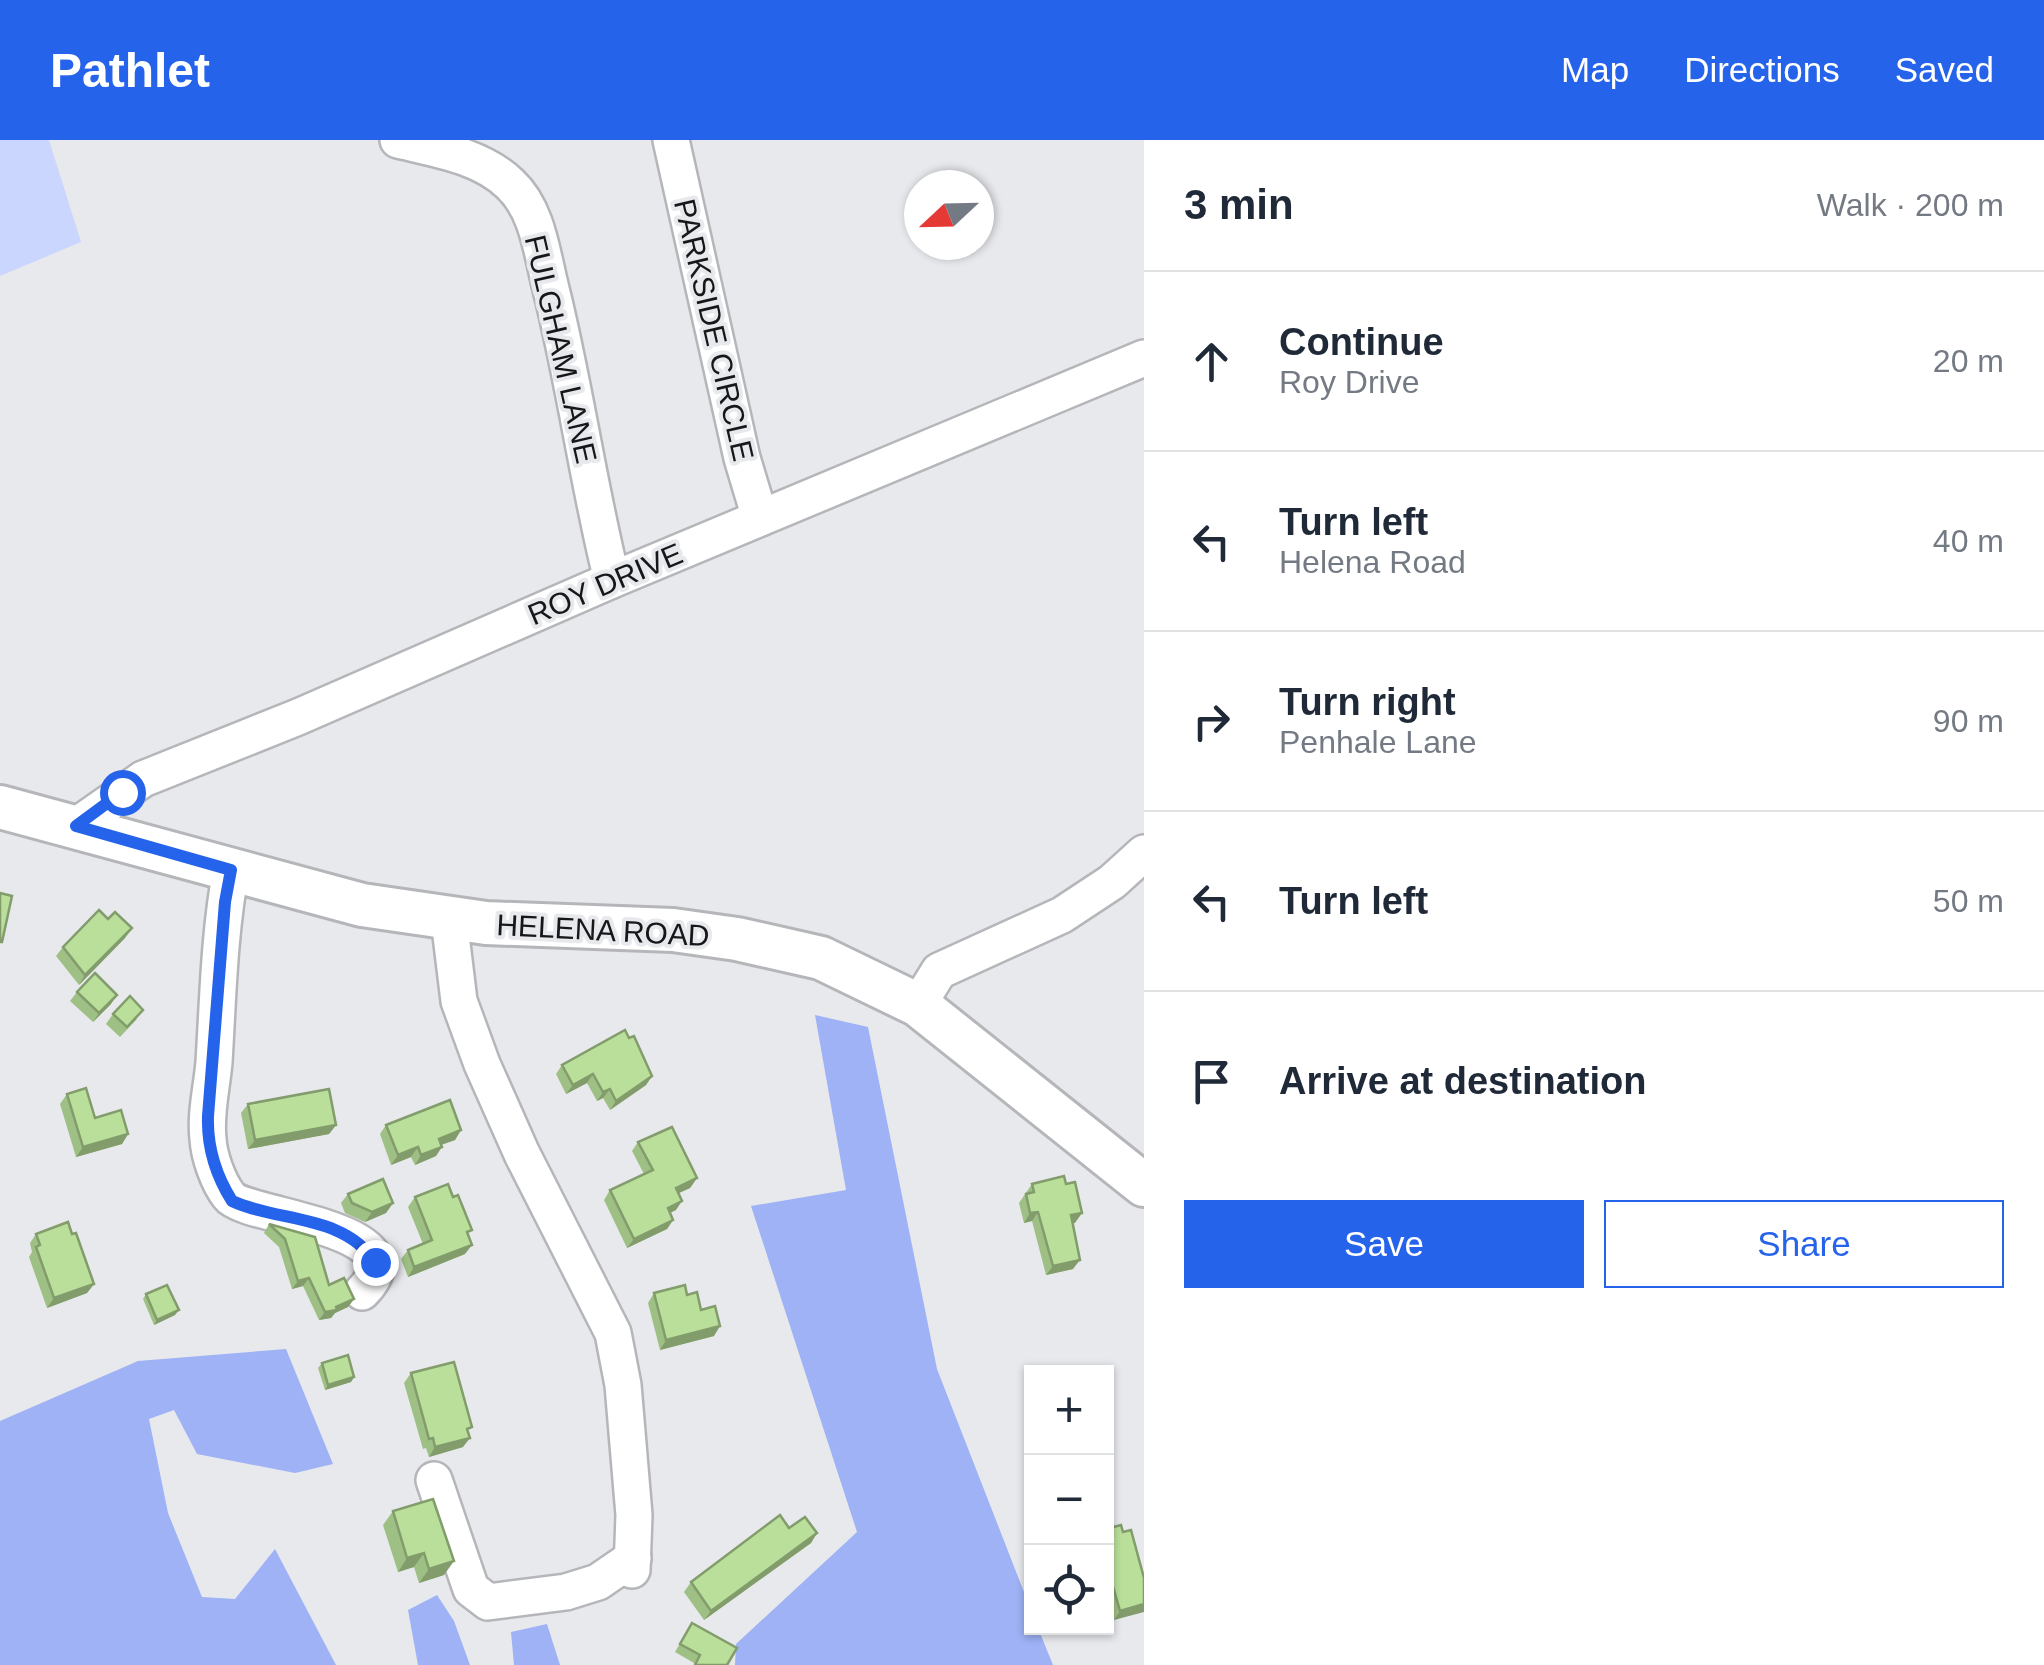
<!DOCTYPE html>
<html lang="en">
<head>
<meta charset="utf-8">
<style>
  :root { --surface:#fff; --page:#f6f6f7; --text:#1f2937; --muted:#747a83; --line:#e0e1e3; --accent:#2563eb }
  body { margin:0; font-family:Helvetica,sans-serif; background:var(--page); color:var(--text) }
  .controls { position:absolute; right:30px; bottom:30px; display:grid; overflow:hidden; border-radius:0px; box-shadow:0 2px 8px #0004 }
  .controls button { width:90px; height:90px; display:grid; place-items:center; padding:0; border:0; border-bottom:2px solid var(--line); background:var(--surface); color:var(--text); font:50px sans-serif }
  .compass { position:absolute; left:904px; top:30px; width:90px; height:90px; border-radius:50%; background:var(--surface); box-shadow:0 2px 8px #0004; rotate:248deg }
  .stop { position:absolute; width:30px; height:30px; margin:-22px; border:8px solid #2563eb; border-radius:50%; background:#fff }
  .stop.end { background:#2563eb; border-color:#fff; box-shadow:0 2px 10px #0008 }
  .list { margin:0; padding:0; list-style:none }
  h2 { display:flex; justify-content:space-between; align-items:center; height:130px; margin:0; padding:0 40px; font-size:42px }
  h2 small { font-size:32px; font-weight:400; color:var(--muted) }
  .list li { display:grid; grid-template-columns:65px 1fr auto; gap:30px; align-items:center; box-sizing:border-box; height:180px; padding:0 40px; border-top:2px solid var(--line) }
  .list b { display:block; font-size:38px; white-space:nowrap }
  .list p { margin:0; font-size:32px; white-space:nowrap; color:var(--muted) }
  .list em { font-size:32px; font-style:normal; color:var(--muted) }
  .actions { display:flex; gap:20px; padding:30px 40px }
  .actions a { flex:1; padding:22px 0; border:2px solid var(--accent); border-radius:0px; text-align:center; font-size:35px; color:var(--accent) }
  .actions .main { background:var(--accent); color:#fff }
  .icon { flex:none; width:55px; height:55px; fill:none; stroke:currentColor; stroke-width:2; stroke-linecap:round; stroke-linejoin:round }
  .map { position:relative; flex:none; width:1144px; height:1525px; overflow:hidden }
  header { display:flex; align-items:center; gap:60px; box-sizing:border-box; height:140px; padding:0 50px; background:var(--accent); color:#fff }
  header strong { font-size:48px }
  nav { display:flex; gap:55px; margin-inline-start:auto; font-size:35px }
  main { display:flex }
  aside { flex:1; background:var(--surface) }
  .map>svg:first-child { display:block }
  .green { fill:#cad6fd }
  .forest { fill:#9eb2f5 }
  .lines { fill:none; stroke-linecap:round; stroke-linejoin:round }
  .minor-casing { stroke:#b5b6b9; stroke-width:40 }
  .major-casing { stroke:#b5b6b9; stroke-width:48 }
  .minor { stroke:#fff; stroke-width:35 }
  .major { stroke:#fff; stroke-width:42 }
  .wall { fill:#9fc084 }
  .shaded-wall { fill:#829c6c }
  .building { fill:#b9df9a; stroke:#829c6c; stroke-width:2.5 }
  .route { stroke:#2563eb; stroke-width:12 }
  .labels { text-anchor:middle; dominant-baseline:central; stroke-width:8; stroke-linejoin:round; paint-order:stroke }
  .street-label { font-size:30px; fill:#161718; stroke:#e8e9ed }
</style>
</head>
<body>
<header>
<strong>Pathlet</strong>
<nav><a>Map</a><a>Directions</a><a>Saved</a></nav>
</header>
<main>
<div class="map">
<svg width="1144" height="1525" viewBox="0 0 1144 1525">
  <rect width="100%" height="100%" fill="#e8e9ed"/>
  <path class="green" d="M 0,0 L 49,0 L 81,102 L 0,136 Z"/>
  <g class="forest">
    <path d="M 815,875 L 868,887 L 937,1229 L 1031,1470 L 1032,1488 L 1038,1488 L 1053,1525 L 735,1525 L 736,1504 L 857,1392 L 751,1066 L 846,1050 Z"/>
    <path d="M 286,1209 L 333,1324 L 295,1333 L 197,1314 L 174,1270 L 149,1279 L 168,1373 L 202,1457 L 235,1459 L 275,1409 L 336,1525 L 0,1525 L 0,1281 L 138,1221 Z"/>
    <path d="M 437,1455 L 454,1481 L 470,1525 L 418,1525 L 408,1470 Z"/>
    <path d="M 547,1484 L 560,1525 L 514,1525 L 511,1492 Z"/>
  </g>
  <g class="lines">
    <defs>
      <g id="minor">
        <path d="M 398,0 C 436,9 481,16 510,44 C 538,70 542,114 551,149 C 575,245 588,344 612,440"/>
        <path d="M 671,0 L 742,318 L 760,378"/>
        <path d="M 76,686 L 143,639 L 298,577 L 612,440 L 1144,218"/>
        <path d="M 231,730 C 219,794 218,858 214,922 C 212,947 205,973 208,999 C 209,1016 218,1042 229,1056 C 245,1078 427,1087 362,1152"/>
        <path d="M 449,779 L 459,861 L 482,924 L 522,1014 L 613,1193 L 623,1245 L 634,1375 L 632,1430"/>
        <path d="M 918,865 L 939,831 L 1062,775 L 1112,742 L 1144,713"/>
        <path d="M 434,1340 L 471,1449 L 488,1462 L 566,1452 L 598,1442 L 633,1418"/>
      </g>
      <path id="major" d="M 0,667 L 362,765 L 486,783 L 673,790 L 737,799 L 821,818 L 918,865 L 1144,1045"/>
    </defs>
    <use href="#minor" class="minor-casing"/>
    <use href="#major" class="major-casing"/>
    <use href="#minor" class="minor"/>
    <use href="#major" class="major"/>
  </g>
  <g class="wall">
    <path d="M 125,798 L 79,845 L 56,816 L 63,807 Z"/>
    <path d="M 77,852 L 111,864 L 93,882 L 70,861 Z"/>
    <path d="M 113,874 L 137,879 L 120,897 L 106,884 Z"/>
    <path d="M 562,925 L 652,936 L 646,945 L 610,970 L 603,958 L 597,961 L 587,943 L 566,954 L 556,934 Z"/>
    <path d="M 67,954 L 95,978 L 128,994 L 122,1004 L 76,1017 L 60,964 Z"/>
    <path d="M 248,964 L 336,985 L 329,994 L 248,1009 L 241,973 Z"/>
    <path d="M 386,985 L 461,990 L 455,1000 L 441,1005 L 436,1016 L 415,1025 L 411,1017 L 391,1025 L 380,994 Z"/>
    <path d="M 638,1002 L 697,1038 L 690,1048 L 679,1053 L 676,1070 L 670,1073 L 673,1080 L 667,1089 L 627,1108 L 604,1060 L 610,1050 L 644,1034 L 632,1011 Z"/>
    <path d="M 1032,1044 L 1066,1044 L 1082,1073 L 1073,1083 L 1073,1129 L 1046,1135 L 1032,1081 L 1024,1083 L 1019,1063 Z"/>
    <path d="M 348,1054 L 393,1063 L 386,1073 L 365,1082 L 345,1073 L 341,1063 Z"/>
    <path d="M 415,1057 L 453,1057 L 468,1095 L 465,1114 L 408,1137 L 401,1119 L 408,1110 L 423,1104 L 408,1067 Z"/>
    <path d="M 269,1084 L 315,1097 L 329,1145 L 354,1159 L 348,1167 L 335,1173 L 331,1178 L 319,1180 L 303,1146 L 292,1149 L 279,1107 L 264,1093 Z"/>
    <path d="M 36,1094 L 94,1144 L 87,1153 L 47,1168 L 29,1117 L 32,1112 L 30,1103 Z"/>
    <path d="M 654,1153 L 687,1155 L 701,1170 L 714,1196 L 660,1210 L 648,1163 Z"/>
    <path d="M 146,1154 L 175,1175 L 154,1185 L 143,1159 Z"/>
    <path d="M 322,1223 L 354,1237 L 351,1242 L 325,1250 L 318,1228 Z"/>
    <path d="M 411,1233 L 468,1293 L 463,1307 L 429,1317 L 426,1308 L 423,1309 L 404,1243 Z"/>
    <path d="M 393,1371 L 444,1435 L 419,1443 L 414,1427 L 398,1432 L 383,1385 Z"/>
    <path d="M 789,1388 L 817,1393 L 811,1403 L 704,1480 L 684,1452 L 691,1442 Z"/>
    <path d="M 1106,1389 L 1123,1392 L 1144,1438 L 1114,1480 L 1106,1455 Z"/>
    <path d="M 692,1483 L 727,1525 L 694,1525 L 694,1523 L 675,1512 Z"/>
  </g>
  <g class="shaded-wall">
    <path d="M 132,788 L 125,798 L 79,845 L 85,835 Z"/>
    <path d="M 117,855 L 111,864 L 93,882 L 99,873 Z"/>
    <path d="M 593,934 L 587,943 L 566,954 L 573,945 Z"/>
    <path d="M 652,936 L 646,945 L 610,970 L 616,961 Z"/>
    <path d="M 610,949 L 603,958 L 597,961 L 603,952 Z"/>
    <path d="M 336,985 L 329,994 L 248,1009 L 255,1000 Z"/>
    <path d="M 461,990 L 455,1000 L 432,1008 L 439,999 Z"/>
    <path d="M 128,994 L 122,1004 L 76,1017 L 83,1007 Z"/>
    <path d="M 418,1007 L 411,1017 L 391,1025 L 398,1015 Z"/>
    <path d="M 442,1007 L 436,1016 L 415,1025 L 421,1015 Z"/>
    <path d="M 697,1038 L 690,1048 L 670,1057 L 676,1048 Z"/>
    <path d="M 682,1061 L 676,1070 L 661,1077 L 668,1068 Z"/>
    <path d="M 393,1063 L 386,1073 L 365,1082 L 372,1072 Z"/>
    <path d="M 1038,1072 L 1032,1081 L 1024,1083 L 1030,1073 Z"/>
    <path d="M 1082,1073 L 1075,1083 L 1065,1085 L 1071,1075 Z"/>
    <path d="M 673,1080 L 667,1089 L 627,1108 L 634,1099 Z"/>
    <path d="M 472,1105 L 465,1114 L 408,1137 L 414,1127 Z"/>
    <path d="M 1080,1120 L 1073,1129 L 1046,1135 L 1053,1126 Z"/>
    <path d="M 309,1138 L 303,1146 L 292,1149 L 298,1141 Z"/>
    <path d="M 94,1144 L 87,1153 L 47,1168 L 54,1158 Z"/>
    <path d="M 354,1159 L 348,1167 L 335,1173 L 331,1178 L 319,1180 L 325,1172 Z"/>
    <path d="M 179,1170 L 175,1175 L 154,1185 L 157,1180 Z"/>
    <path d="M 720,1186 L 714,1196 L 660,1210 L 666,1200 Z"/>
    <path d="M 354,1237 L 351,1242 L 325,1250 L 328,1245 Z"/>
    <path d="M 470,1298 L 463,1307 L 429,1317 L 435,1307 Z"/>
    <path d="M 817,1393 L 811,1403 L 704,1480 L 711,1471 Z"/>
    <path d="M 424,1413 L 414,1427 L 398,1432 L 407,1418 Z"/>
    <path d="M 454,1421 L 444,1435 L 419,1443 L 429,1429 Z"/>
    <path d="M 1144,1464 L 1144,1472 L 1114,1480 L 1120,1471 Z"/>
  </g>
  <g class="building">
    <path d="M 0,753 L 12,756 L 2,802 L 0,802 Z"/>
    <path d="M 99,770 L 108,779 L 115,772 L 132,788 L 85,835 L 63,807 Z"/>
    <path d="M 95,833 L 117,855 L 99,873 L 77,852 Z"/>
    <path d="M 130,856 L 143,870 L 127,887 L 113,874 Z"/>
    <path d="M 625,890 L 629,898 L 634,896 L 652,936 L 616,961 L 610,949 L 603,952 L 593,934 L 573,945 L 562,925 Z"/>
    <path d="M 86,948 L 95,978 L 121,970 L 128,994 L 83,1007 L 67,954 Z"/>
    <path d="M 329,949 L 336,985 L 255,1000 L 248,964 Z"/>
    <path d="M 450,960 L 461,990 L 439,999 L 442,1007 L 421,1015 L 418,1007 L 398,1015 L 386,985 Z"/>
    <path d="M 672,987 L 697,1038 L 676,1048 L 682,1061 L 668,1068 L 673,1080 L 634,1099 L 610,1050 L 653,1030 L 638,1002 Z"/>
    <path d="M 1064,1036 L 1066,1044 L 1075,1042 L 1082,1073 L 1071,1075 L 1080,1120 L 1053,1126 L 1038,1072 L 1030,1073 L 1026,1054 L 1034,1052 L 1032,1044 Z"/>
    <path d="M 383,1039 L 393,1063 L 372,1072 L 352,1063 L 348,1054 Z"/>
    <path d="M 448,1044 L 453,1057 L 458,1055 L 472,1090 L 467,1092 L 472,1105 L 414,1127 L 408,1110 L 432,1100 L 415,1057 Z"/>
    <path d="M 68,1082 L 72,1094 L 76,1093 L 94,1144 L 54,1158 L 36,1107 L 40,1105 L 36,1094 Z"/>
    <path d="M 269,1084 L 315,1097 L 329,1145 L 344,1138 L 354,1159 L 336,1167 L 337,1170 L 325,1172 L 309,1138 L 298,1141 L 285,1099 Z"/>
    <path d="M 167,1145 L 179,1170 L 157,1180 L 146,1154 Z"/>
    <path d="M 685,1145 L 687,1155 L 697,1152 L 701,1170 L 715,1166 L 720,1186 L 666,1200 L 654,1153 Z"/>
    <path d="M 348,1215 L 354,1237 L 328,1245 L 322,1223 Z"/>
    <path d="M 454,1222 L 472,1287 L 467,1289 L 470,1298 L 435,1307 L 433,1298 L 429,1299 L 411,1233 Z"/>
    <path d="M 433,1359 L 454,1421 L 429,1429 L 424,1413 L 407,1418 L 393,1371 Z"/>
    <path d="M 780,1375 L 789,1388 L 805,1377 L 817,1393 L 711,1471 L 691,1442 Z"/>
    <path d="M 1121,1385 L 1123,1392 L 1131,1390 L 1144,1438 L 1144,1464 L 1120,1471 L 1110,1436 L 1106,1438 L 1106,1389 Z"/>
    <path d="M 692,1483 L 737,1508 L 727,1525 L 695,1525 L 700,1515 L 680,1504 Z"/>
  </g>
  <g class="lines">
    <path class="route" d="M 122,652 L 76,686 L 231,730 L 225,762 L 208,976 C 207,1006 215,1034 232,1061 C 277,1082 344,1074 375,1122"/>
  </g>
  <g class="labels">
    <g class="street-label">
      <text transform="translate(714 190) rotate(77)">PARKSIDE CIRCLE</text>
      <text transform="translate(561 209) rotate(77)">FULGHAM LANE</text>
      <text transform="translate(605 444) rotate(-23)">ROY DRIVE</text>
      <text transform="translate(603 790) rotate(3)">HELENA ROAD</text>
    </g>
  </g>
</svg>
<div class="controls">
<button>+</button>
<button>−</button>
<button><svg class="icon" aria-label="locate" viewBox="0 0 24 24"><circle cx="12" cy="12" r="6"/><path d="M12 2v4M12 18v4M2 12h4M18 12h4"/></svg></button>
</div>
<svg class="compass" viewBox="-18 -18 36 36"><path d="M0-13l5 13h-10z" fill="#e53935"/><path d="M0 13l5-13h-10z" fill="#747a83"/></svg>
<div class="stop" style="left:122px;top:652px"></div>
<div class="stop end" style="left:375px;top:1122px"></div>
</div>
<aside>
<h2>3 min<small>Walk · 200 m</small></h2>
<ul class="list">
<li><svg class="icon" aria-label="ahead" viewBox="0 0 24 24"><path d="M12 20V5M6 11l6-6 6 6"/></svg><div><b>Continue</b><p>Roy Drive</p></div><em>20 m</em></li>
<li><svg class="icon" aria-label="left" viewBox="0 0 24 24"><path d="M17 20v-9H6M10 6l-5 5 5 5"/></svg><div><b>Turn left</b><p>Helena Road</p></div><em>40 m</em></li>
<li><svg class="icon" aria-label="right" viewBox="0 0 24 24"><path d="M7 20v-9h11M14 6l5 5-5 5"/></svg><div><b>Turn right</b><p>Penhale Lane</p></div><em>90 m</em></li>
<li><svg class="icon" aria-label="left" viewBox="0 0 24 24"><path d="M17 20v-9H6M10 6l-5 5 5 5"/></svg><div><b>Turn left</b></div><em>50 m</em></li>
<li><svg class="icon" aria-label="arrive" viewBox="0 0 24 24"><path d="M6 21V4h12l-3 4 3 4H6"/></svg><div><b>Arrive at destination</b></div></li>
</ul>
<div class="actions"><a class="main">Save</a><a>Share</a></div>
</aside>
</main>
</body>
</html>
